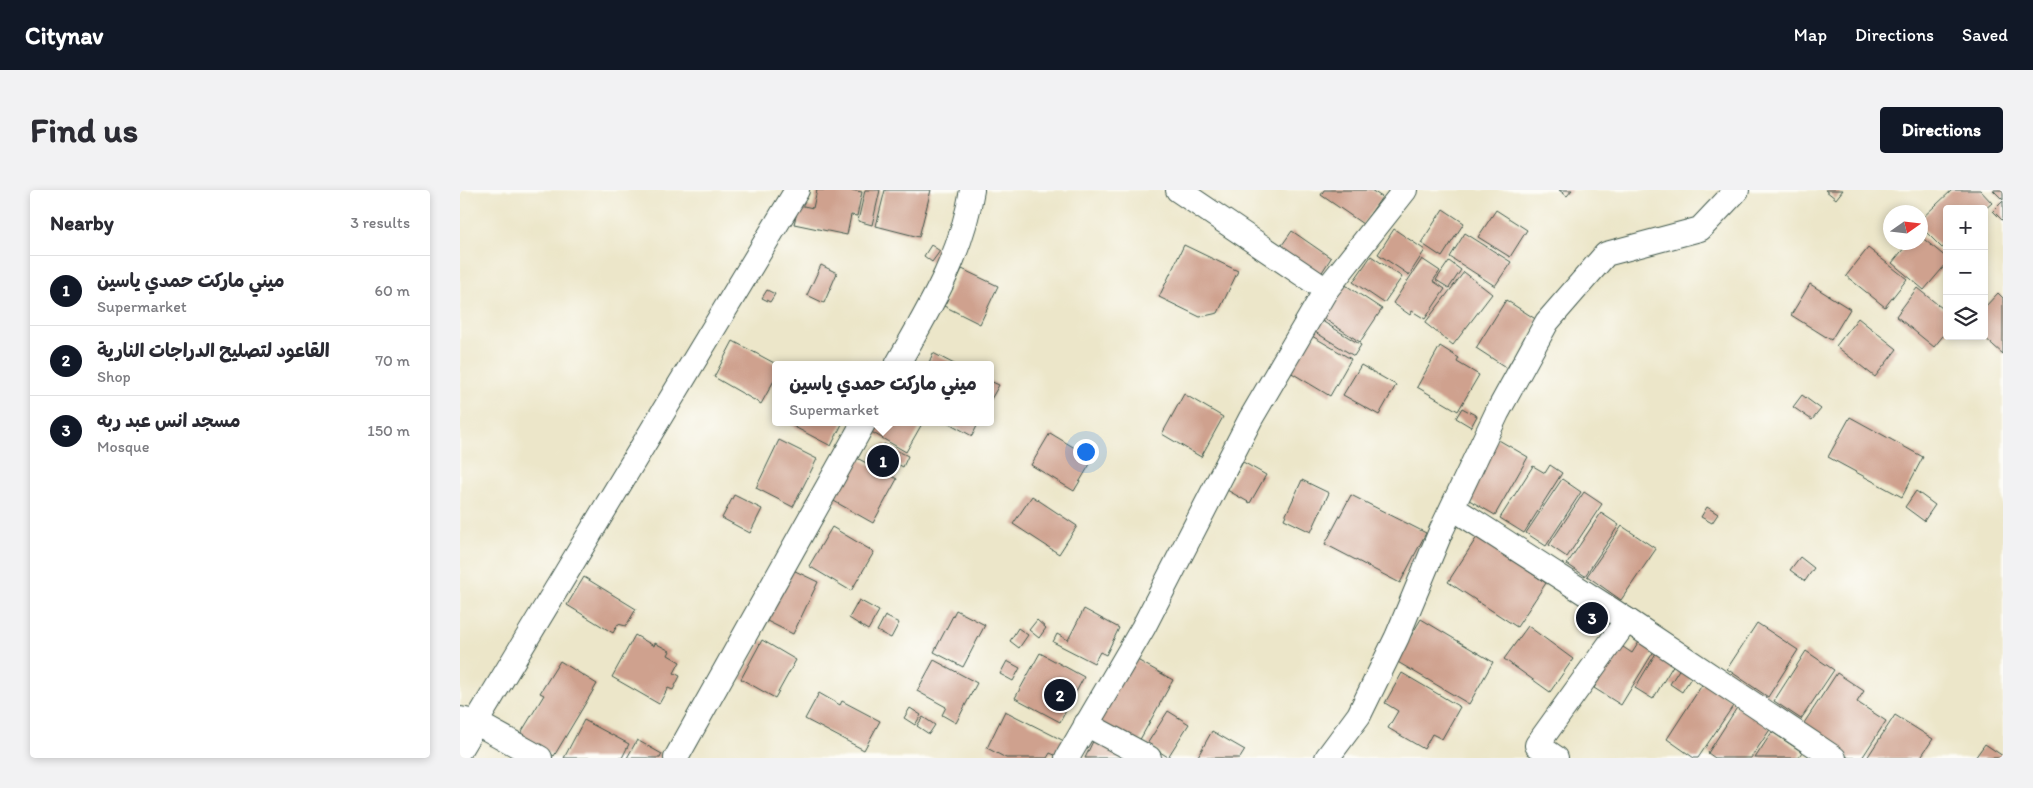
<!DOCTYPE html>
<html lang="en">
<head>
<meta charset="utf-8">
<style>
  :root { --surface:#fff; --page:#f2f2f3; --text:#2b2b33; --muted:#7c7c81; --line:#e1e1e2; --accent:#111827 }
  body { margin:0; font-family:Itim,"Playpen Sans Arabic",sans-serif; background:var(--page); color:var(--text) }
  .controls { position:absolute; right:15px; top:15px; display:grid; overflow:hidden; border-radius:5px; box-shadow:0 2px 8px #0003 }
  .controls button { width:45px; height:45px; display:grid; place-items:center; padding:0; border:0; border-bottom:1px solid var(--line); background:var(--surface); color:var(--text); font:25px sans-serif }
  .compass { position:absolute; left:1423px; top:15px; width:45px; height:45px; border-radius:50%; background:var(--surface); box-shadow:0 2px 8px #0003; rotate:76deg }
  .you { position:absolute; left:625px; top:261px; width:18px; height:18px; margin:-12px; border:4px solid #fff; border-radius:50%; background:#1a73e8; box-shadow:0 0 0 8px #1a73e833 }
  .badge { display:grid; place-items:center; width:32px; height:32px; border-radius:50%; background:var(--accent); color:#fff; font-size:16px; font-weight:700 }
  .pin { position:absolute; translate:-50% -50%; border:2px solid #fff; box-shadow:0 1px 5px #0006 }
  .popup { position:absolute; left:312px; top:171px; width:222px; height:65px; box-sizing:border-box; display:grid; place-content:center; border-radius:5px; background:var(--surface); filter:drop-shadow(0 1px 4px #0005); font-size:16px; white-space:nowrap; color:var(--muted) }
  .popup b { font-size:19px; color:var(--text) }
  .popup::after { content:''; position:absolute; left:50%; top:100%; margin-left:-10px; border:10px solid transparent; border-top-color:var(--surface) }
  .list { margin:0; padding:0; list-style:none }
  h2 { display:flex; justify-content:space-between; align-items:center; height:65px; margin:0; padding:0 20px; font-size:21px }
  h2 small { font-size:16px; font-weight:400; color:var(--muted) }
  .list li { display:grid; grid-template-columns:32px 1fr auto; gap:15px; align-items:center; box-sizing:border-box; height:70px; padding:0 20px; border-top:1px solid var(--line) }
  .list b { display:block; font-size:19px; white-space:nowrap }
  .list p { margin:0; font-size:16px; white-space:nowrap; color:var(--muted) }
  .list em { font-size:16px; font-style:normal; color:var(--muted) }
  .icon { flex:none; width:28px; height:28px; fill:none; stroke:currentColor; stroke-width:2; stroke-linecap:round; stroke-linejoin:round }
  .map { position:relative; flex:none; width:1543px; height:568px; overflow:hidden; border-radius:5px }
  header { display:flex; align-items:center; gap:30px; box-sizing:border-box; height:70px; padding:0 25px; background:var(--accent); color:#fff }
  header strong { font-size:24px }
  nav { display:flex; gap:28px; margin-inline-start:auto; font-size:18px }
  .intro { display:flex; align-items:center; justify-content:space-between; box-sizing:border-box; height:120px; padding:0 30px }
  h1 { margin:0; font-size:35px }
  .button { padding:12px 22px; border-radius:5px; background:var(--accent); color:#fff; font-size:18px; font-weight:700 }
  main { display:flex; gap:30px; padding:0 30px }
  aside { flex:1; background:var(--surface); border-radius:5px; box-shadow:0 2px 8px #0003 }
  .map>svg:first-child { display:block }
  .building { fill:#cfa18e }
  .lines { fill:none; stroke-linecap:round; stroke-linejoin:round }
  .minor-casing { stroke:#3e564a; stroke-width:26 }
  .minor { stroke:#fff; stroke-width:24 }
</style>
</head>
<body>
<header>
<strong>Citynav</strong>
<nav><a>Map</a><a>Directions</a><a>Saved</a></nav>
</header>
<div class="intro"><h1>Find us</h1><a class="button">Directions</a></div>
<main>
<aside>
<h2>Nearby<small>3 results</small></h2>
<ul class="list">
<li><span class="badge">1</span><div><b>ميني ماركت حمدي ياسين</b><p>Supermarket</p></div><em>60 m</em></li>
<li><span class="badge">2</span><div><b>القاعود لتصليح الدراجات النارية</b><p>Shop</p></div><em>70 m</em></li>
<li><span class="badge">3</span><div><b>مسجد انس عبد ربه</b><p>Mosque</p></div><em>150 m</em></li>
</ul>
</aside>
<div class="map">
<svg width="1543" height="568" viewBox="0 0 1543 568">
  <rect width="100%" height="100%" fill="#fdfcf7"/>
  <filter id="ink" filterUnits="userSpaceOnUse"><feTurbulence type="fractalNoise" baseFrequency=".02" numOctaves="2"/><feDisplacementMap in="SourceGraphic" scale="10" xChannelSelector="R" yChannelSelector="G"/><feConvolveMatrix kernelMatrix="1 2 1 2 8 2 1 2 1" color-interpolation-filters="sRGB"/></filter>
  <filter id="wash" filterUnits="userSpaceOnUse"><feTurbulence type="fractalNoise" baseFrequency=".0096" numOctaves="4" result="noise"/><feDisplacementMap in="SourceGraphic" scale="20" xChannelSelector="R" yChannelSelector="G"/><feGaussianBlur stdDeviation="1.12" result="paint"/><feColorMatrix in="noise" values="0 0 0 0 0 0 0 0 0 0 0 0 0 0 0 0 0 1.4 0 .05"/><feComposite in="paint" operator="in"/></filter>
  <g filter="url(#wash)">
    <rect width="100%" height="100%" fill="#ece6c9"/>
    <g id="blocks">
      <g class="building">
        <path d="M 357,0 L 391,0 L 402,2 L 397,26 L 391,25 L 387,45 L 334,34 L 339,15 L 353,18 Z"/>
        <path d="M 405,0 L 420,0 L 412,35 L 398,31 Z"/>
        <path d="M 425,0 L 471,0 L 459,47 L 416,36 Z"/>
        <path d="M 864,0 L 911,0 L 922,7 L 903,34 L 861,5 Z"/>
        <path d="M 1099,0 L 1112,0 L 1107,6 Z"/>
        <path d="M 1365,0 L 1383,0 L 1376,9 Z"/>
        <path d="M 1492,0 L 1520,0 L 1532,13 L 1524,20 L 1524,19 L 1487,19 L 1487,54 L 1482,58 L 1460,36 L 1460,30 Z"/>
        <path d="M 1533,0 L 1543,0 L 1543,10 Z"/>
        <path d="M 1543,11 L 1543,31 L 1533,21 Z"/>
        <path d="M 983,19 L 1004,33 L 982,67 L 961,53 Z"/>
        <path d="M 1036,20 L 1067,40 L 1050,67 L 1018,47 Z"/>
        <path d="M 934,39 L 965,60 L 949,85 L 918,64 Z"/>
        <path d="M 832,41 L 871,68 L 857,90 L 817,62 Z"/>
        <path d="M 1005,43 L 1051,72 L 1035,96 L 990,67 Z"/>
        <path d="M 1460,46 L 1487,68 L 1487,73 L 1464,100 L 1432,73 L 1449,52 L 1460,52 Z"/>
        <path d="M 471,55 L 480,61 L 472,72 L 464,66 Z"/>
        <path d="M 724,55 L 778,81 L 758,123 L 740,127 L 699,107 Z"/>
        <path d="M 1408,58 L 1447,89 L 1425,117 L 1386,86 Z"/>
        <path d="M 911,66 L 942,87 L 924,113 L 893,92 Z"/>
        <path d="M 962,69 L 980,81 L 973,91 L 985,99 L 965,129 L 952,121 L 950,125 L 933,113 Z"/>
        <path d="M 989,71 L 1001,80 L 989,98 L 976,90 Z"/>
        <path d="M 361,75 L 377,83 L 364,113 L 347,105 Z"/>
        <path d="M 502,79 L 538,96 L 520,134 L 484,116 Z"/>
        <path d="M 1004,82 L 1032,104 L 993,155 L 965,133 Z"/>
        <path d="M 884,94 L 922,119 L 900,152 L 863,128 Z"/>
        <path d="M 1350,94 L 1390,119 L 1371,150 L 1331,125 Z"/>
        <path d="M 1457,98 L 1487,122 L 1487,141 L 1474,157 L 1436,126 Z"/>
        <path d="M 307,100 L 315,104 L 310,112 L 302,108 Z"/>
        <path d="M 1538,103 L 1543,108 L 1543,164 L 1524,147 L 1524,118 Z"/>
        <path d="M 1046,110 L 1077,130 L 1047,178 L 1016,158 Z"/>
        <path d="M 1398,128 L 1437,159 L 1415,187 L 1376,156 Z"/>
        <path d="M 862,131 L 901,155 L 894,166 L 855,142 Z"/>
        <path d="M 852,146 L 891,169 L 870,206 L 830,182 Z"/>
        <path d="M 273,151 L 316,174 L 316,187 L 301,214 L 254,187 Z"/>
        <path d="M 980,156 L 999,168 L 997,172 L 1019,185 L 998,221 L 957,197 Z"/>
        <path d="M 473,163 L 496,175 L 468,175 Z"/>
        <path d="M 901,175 L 936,195 L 919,225 L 883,205 Z"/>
        <path d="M 530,191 L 539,195 L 530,211 Z"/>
        <path d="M 724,204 L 763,227 L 741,267 L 702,244 Z"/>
        <path d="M 1342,205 L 1361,219 L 1352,230 L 1333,217 Z"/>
        <path d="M 1002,218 L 1017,226 L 1011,237 L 996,228 Z"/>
        <path d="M 1390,227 L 1463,267 L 1442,307 L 1368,267 Z"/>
        <path d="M 325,232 L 383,232 L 371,256 Z"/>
        <path d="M 412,232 L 463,232 L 446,262 L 408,240 Z"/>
        <path d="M 487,232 L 519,232 L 512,246 Z"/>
        <path d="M 590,243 L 633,269 L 614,301 L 571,275 Z"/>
        <path d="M 1037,249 L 1068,267 L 1035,325 L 1004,307 Z"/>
        <path d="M 319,250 L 357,269 L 333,317 L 296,298 Z"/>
        <path d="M 424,254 L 448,266 L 443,277 L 419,264 Z"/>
        <path d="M 395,267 L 437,289 L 413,333 L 372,310 Z"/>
        <path d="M 783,272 L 806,285 L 790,313 L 767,300 Z"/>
        <path d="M 1090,275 L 1102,283 L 1064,343 L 1040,328 L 1073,276 L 1085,283 Z"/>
        <path d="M 1102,289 L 1121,302 L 1086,356 L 1066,343 Z"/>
        <path d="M 842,290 L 869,303 L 851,342 L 824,329 Z"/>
        <path d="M 1456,301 L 1475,315 L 1464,331 L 1445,317 Z"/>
        <path d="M 1124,302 L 1142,314 L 1107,367 L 1089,355 Z"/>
        <path d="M 274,305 L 302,319 L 290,343 L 262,328 Z"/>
        <path d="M 891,305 L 966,343 L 940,393 L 865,354 Z"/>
        <path d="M 572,306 L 617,336 L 599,364 L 553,334 Z"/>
        <path d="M 1247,317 L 1258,324 L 1252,333 L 1241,327 Z"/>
        <path d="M 1141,323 L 1159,335 L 1125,386 L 1107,374 Z"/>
        <path d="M 1162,336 L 1196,359 L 1161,410 L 1127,386 Z"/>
        <path d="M 372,337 L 414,362 L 391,401 L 349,376 Z"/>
        <path d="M 1017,347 L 1086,393 L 1057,437 L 988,392 Z"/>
        <path d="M 1340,367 L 1354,378 L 1345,391 L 1330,380 Z"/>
        <path d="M 331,379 L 358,392 L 333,444 L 307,431 Z"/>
        <path d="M 124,387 L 176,419 L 166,436 L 158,434 L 153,443 L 107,415 Z"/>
        <path d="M 399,410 L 419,421 L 408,440 L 389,428 Z"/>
        <path d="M 624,419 L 659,438 L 646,465 L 640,462 L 634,473 L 593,452 L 597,444 L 608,450 Z"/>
        <path d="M 496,420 L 525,435 L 503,477 L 474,462 Z"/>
        <path d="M 425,426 L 439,433 L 431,448 L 417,441 Z"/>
        <path d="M 961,429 L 1033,472 L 1009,514 L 936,471 Z"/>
        <path d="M 577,430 L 586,438 L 579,448 L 569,440 Z"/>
        <path d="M 1297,433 L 1338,460 L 1308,507 L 1267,479 Z"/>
        <path d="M 1068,436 L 1113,469 L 1090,502 L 1044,469 Z"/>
        <path d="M 558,438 L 568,445 L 559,458 L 550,451 Z"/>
        <path d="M 175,445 L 194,456 L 195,453 L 210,461 L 208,465 L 220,472 L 214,483 L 220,486 L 213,500 L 208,498 L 199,514 L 152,487 Z"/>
        <path d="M 302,450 L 336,470 L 315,508 L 281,489 Z"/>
        <path d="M 1179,452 L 1194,461 L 1161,515 L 1134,498 L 1160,455 L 1172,463 Z"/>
        <path d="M 1346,461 L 1374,480 L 1341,529 L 1314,511 Z"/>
        <path d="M 580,463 L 624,487 L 600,532 L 555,508 Z"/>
        <path d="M 1196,463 L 1214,474 L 1193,509 L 1175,498 Z"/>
        <path d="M 672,467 L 713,490 L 677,555 L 636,533 Z"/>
        <path d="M 474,470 L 517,493 L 496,533 L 482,525 L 486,517 L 457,501 Z"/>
        <path d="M 100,471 L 137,494 L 94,566 L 59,546 L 84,505 L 80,503 Z"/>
        <path d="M 547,471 L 560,478 L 553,491 L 540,484 Z"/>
        <path d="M 1222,475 L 1234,483 L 1222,502 L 1210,494 Z"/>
        <path d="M 942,483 L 1000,517 L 982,549 L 972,544 L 964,559 L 928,538 L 938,521 L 925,513 Z"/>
        <path d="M 1377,483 L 1404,501 L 1397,512 L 1426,531 L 1402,568 L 1389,568 L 1342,536 Z"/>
        <path d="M 1244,492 L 1275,513 L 1238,568 L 1234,568 L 1207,549 Z"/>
        <path d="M 359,503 L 380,515 L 382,511 L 420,531 L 404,560 L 345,529 Z"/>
        <path d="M 1278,516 L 1311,538 L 1291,568 L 1255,568 L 1248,563 Z"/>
        <path d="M 450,518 L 461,525 L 455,535 L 444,528 Z"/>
        <path d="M 545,521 L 604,551 L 597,566 L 590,563 L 587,568 L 546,568 L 527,558 Z"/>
        <path d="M 708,521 L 729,534 L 708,567 L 687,554 Z"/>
        <path d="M 1435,525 L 1473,549 L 1460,568 L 1407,568 Z"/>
        <path d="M 463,527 L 475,535 L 469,544 L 457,536 Z"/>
        <path d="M 124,530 L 169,554 L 162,568 L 104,568 Z"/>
        <path d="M 752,541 L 785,560 L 780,568 L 737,568 Z"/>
        <path d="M 1312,542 L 1342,562 L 1338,568 L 1295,568 Z"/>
        <path d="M 636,545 L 673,568 L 625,568 Z"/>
        <path d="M 177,550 L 202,564 L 200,568 L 167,568 Z"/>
        <path d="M 1525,554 L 1543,566 L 1543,568 L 1515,568 Z"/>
      </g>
    </g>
  </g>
  <g filter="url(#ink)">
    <use href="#blocks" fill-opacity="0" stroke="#3e564a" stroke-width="1"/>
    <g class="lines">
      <defs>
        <g id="minor">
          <path d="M 718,0 L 866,100"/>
          <path d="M 437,175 C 470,117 501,67 512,0"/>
          <path d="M 993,318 L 1167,430 L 1374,568"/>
          <path d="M 0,529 L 15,532 L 80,568"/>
          <path d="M 626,534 L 689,568"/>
          <path d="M 0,559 L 337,0"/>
          <path d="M 216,568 L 404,232"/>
          <path d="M 607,568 L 683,438 L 791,228 L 866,100 L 945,0"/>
          <path d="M 867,568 L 899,525 L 937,447 L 981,341 L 1037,223 L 1087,132 L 1146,64 L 1240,39 L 1277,0"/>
          <path d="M 1096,568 L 1077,555 L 1167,430"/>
        </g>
      </defs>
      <use href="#minor" class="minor-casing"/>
      <use href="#minor" class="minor"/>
    </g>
  </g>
</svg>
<div class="controls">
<button>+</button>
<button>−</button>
<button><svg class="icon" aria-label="layers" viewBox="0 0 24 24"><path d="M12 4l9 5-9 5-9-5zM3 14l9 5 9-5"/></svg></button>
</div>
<svg class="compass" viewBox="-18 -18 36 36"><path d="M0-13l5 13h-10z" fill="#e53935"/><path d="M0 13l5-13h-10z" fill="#7c7c81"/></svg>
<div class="you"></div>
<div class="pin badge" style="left:423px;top:271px">1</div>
<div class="popup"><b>ميني ماركت حمدي ياسين</b>Supermarket</div>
<div class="pin badge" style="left:600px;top:505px">2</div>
<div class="pin badge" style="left:1132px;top:428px">3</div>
</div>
</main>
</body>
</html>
